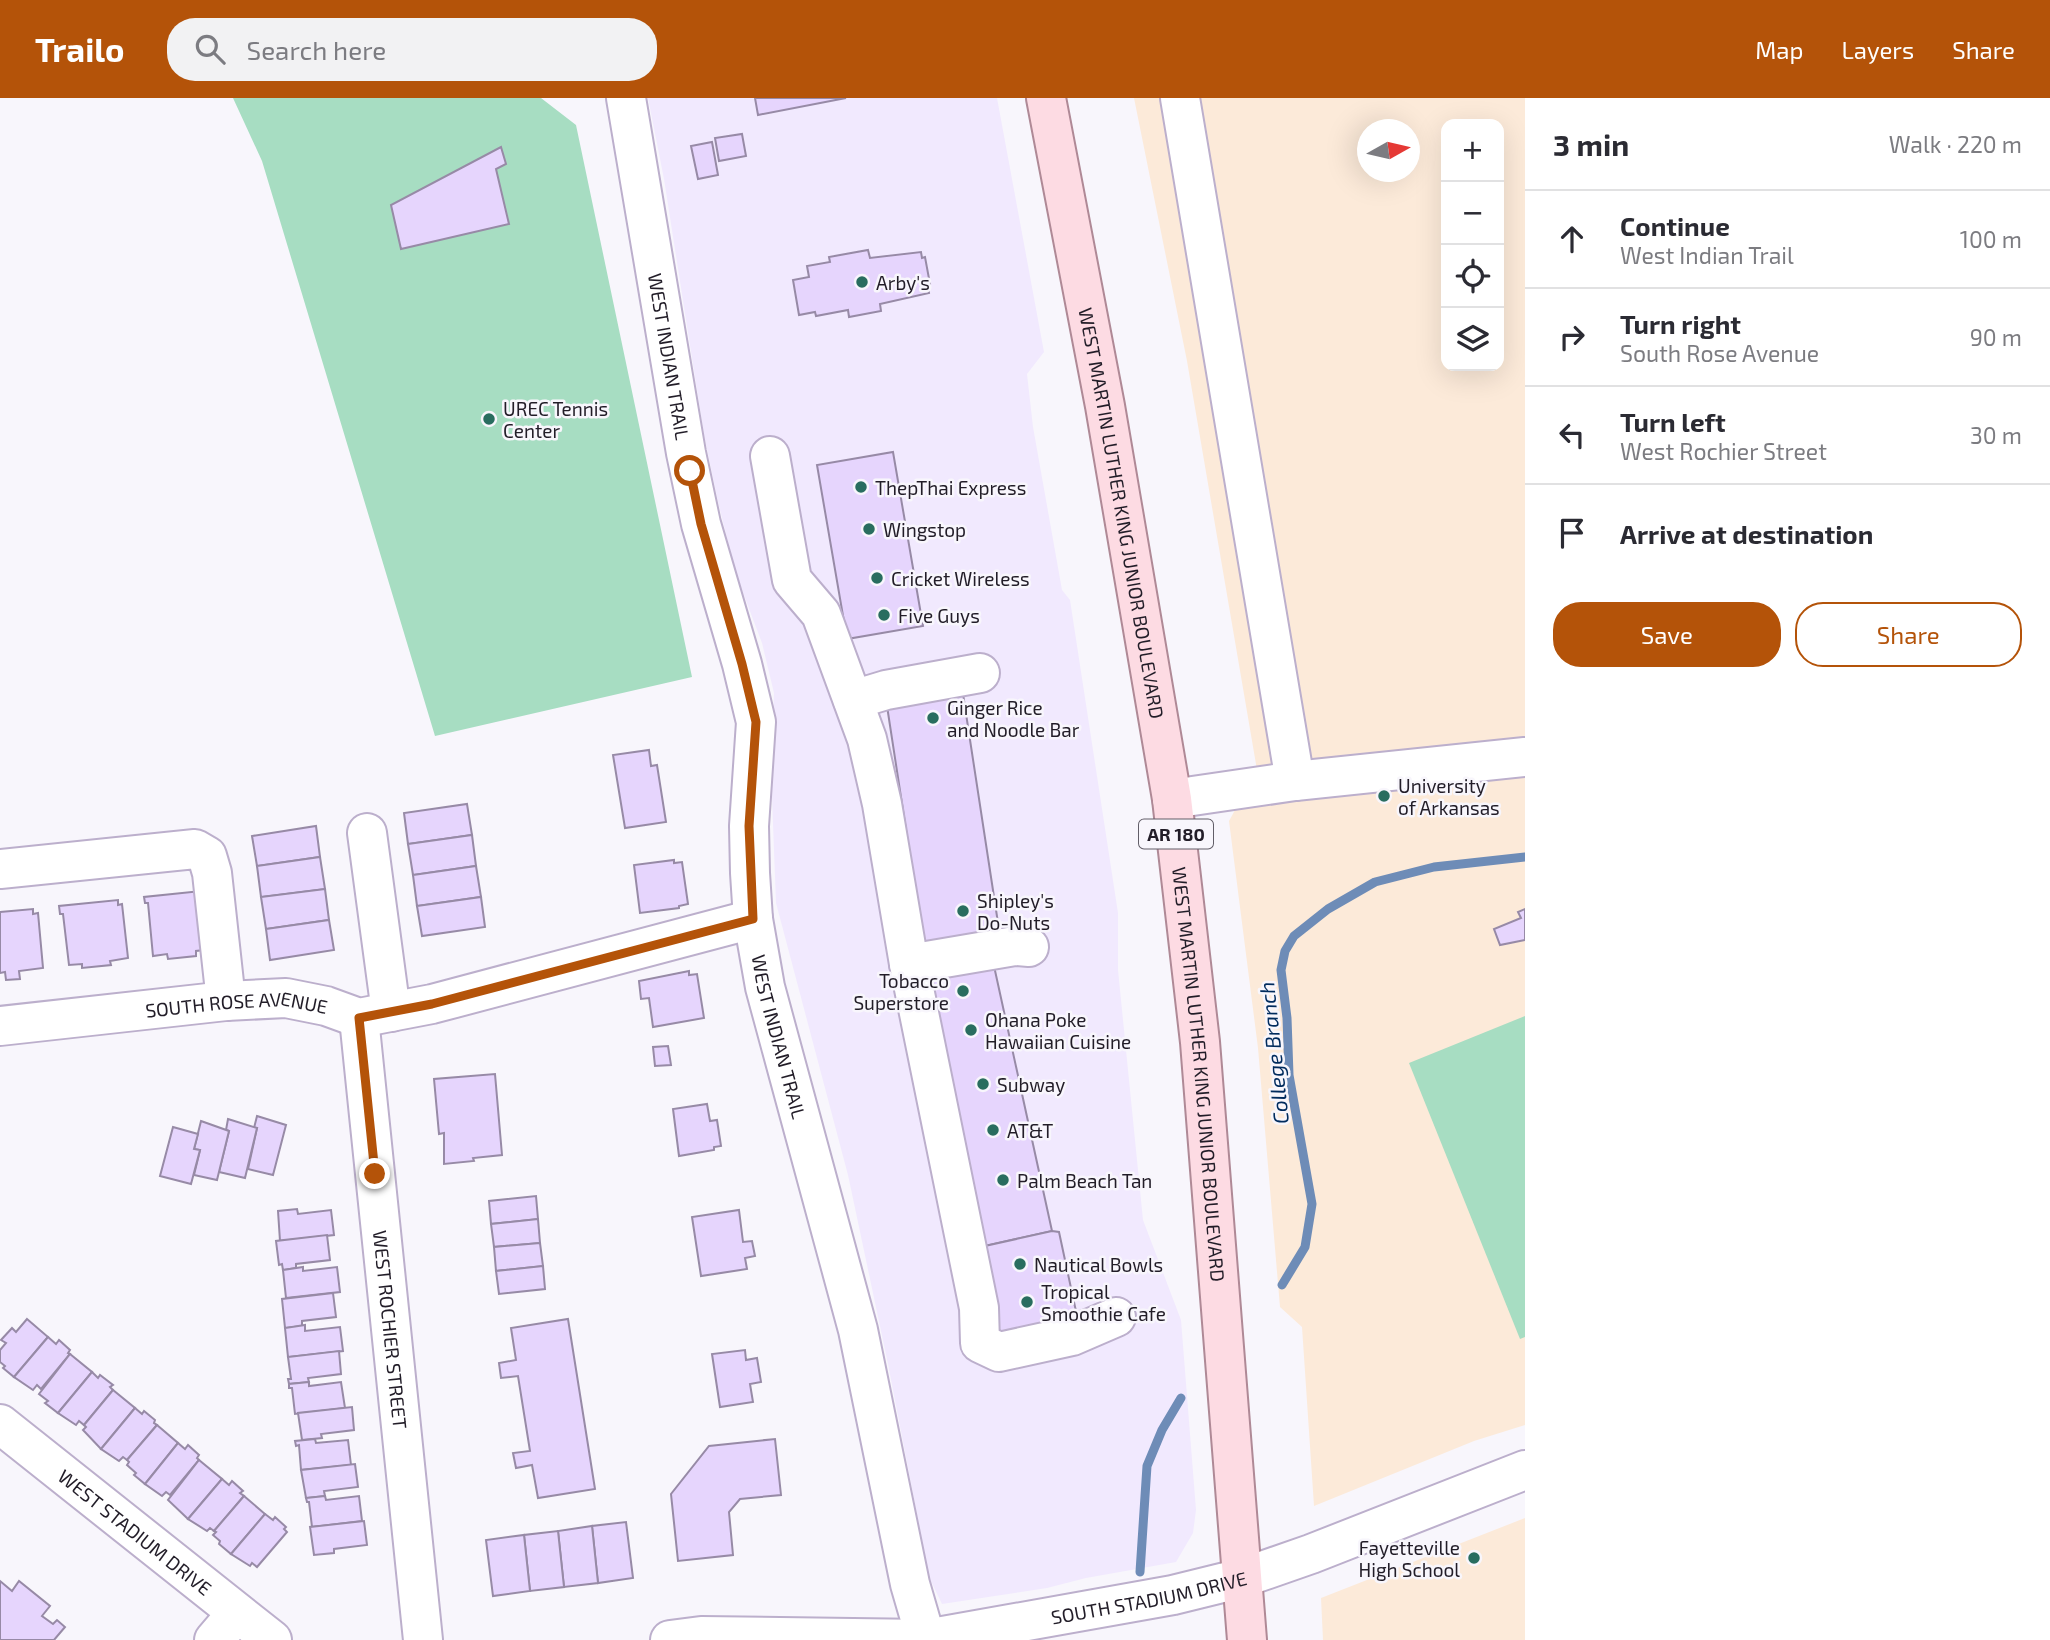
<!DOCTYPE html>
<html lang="en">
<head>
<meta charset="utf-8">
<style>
  :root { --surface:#fff; --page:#f2f2f3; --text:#2b2b33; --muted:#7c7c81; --line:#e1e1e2; --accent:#b45309 }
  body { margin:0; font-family:"Exo 2",sans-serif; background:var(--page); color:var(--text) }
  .controls { position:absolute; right:21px; top:21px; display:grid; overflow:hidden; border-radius:14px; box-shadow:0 7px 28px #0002 }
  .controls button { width:63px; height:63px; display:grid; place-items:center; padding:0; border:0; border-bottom:2px solid var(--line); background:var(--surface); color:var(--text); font:35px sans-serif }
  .compass { position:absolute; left:1357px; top:21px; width:63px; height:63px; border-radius:50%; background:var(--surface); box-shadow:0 7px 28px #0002; rotate:82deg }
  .stop { position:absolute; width:21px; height:21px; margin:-16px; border:5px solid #b45309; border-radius:50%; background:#fff }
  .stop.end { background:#b45309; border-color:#fff; box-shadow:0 2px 7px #0008 }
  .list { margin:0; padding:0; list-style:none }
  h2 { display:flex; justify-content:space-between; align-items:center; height:91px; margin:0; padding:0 28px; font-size:30px }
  h2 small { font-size:23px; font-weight:400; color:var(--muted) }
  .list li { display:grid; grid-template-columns:46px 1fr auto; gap:21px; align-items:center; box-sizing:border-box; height:98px; padding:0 28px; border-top:2px solid var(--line) }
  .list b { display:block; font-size:26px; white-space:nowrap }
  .list p { margin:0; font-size:23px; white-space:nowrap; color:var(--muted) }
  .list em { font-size:23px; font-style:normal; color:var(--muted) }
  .actions { display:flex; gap:14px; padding:21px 28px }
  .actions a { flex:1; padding:16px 0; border:2px solid var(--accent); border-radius:28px; text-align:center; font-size:24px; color:var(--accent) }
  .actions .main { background:var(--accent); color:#fff }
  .icon { flex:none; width:38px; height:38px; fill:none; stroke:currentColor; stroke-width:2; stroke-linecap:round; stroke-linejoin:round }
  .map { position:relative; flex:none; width:1525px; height:1542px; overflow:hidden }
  header { display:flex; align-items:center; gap:42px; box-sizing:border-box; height:98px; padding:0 35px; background:var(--accent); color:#fff }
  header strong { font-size:33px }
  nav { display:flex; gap:38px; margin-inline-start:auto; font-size:24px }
  .search { width:490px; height:63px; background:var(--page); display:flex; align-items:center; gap:18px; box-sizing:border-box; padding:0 24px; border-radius:28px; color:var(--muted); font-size:26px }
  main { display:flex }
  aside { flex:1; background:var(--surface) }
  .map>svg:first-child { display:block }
  .commercial { fill:#f1e9fe }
  .education { fill:#fcead9; fill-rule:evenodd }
  .green { fill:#a7ddc2 }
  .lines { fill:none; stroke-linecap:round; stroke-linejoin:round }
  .stream { stroke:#6e8cb7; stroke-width:9 }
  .building { fill:#e6d5fd; stroke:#978aa6; stroke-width:2 }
  .minor-casing { stroke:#bcafcc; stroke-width:42 }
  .major-casing { stroke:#af8996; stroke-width:42 }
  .minor { stroke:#fff; stroke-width:38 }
  .major { stroke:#fddbe3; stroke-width:38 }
  .route { stroke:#b45309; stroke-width:9 }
  .poi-dot { fill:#296d5f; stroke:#f8f6fc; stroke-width:2.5 }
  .labels { text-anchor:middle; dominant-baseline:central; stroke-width:5; stroke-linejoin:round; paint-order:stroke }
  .shield { fill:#f8f6fc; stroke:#625e68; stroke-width:2 }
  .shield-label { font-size:18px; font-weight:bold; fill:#221d28 }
  .poi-label { font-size:19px; fill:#221d28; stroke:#f8f6fc; text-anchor:start }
  .street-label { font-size:19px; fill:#221d28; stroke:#f8f6fc }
  .water-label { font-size:21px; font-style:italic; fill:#002b5d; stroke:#f8f6fc }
</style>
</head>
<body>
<header>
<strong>Trailo</strong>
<div class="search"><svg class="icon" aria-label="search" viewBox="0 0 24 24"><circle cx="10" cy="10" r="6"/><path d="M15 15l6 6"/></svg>Search here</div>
<nav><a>Map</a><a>Layers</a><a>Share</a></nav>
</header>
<main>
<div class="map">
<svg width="1525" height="1542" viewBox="0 0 1525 1542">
  <rect width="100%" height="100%" fill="#f8f6fc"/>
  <path class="commercial" d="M 648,0 L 997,0 L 1044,254 L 1027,276 L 1033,329 L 1062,492 L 1070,502 L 1118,815 L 1118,872 L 1143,1122 L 1181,1222 L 1196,1412 L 1193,1435 L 1176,1464 L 1086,1480 L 1047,1490 L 942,1506 L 929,1479 L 888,1266 L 848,1077 L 776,805 L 771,673 L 774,595 L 762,545 L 736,476 L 718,404 L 704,337 L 664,81 Z"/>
  <g class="education">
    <path d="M 1134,0 L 1525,0 L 1525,1327 L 1474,1343 L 1314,1408 L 1302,1229 L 1280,1209 L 1258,950 L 1229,723 L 1257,672 L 1187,263 ZM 1446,26 L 1499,26 L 1499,268 L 1446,268 ZM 1367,32 L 1409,32 L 1409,74 L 1367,74 Z"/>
    <path d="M 1525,1420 L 1525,1542 L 1323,1542 L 1321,1500 Z"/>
  </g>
  <g class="green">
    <path d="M 233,0 L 541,0 L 576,27 L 692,579 L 435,638 L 262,63 Z"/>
    <path d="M 1525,918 L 1525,1239 L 1520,1241 L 1409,965 Z"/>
  </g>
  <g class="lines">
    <g class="stream">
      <path d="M 1282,1187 L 1305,1149 L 1312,1106 L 1289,977 L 1287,920 L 1281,872 L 1285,853 L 1294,838 L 1328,811 L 1375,784 L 1434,769 L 1525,759"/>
      <path d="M 1140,1474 L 1147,1368 L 1162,1332 L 1181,1300"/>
    </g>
  </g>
  <g class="building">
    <path d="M 755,0 L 846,0 L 758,17 Z"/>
    <path d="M 742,36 L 746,58 L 719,63 L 715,40 Z"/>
    <path d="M 712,44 L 718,77 L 698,81 L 691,48 Z"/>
    <path d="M 501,49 L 506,66 L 496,71 L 509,126 L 401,151 L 391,107 Z"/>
    <path d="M 868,152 L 870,160 L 921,154 L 922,160 L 925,159 L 930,186 L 928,187 L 929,195 L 880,206 L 881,213 L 849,219 L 848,212 L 816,218 L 815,214 L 799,217 L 793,182 L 809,179 L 807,168 L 830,164 L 829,159 Z"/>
    <path d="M 893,354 L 923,528 L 847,541 L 817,367 Z"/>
    <path d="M 963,596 L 1000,838 L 924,849 L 887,608 Z"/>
    <path d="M 649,652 L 651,668 L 657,667 L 666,724 L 625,730 L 613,657 Z"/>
    <path d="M 467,706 L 472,737 L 408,746 L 404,715 Z"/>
    <path d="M 316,728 L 320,759 L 257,768 L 252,738 Z"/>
    <path d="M 472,737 L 476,768 L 413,777 L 408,746 Z"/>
    <path d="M 320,759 L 325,791 L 261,799 L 257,768 Z"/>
    <path d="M 674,762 L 674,765 L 682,764 L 688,806 L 679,808 L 679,810 L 640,815 L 634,767 Z"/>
    <path d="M 476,768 L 481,799 L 417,808 L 413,777 Z"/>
    <path d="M 325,791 L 329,822 L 266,831 L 261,799 Z"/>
    <path d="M 201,793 L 214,851 L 196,853 L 196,858 L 168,861 L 167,856 L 153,858 L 148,805 L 145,805 L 144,799 Z"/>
    <path d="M 481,799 L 485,829 L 422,838 L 417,808 Z"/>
    <path d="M 118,802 L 118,807 L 122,806 L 128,860 L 110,863 L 111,867 L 82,870 L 82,866 L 69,867 L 63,816 L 60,816 L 59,808 Z"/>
    <path d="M 33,811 L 33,816 L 38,815 L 43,870 L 19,873 L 20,881 L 6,882 L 5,874 L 0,875 L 0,814 Z"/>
    <path d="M 1525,811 L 1525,842 L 1500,847 L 1494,831 L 1521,820 L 1518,814 Z"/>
    <path d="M 329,822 L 334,852 L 270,862 L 266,831 Z"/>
    <path d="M 994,868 L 1052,1133 L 985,1148 L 927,883 Z"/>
    <path d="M 689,873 L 689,877 L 697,876 L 704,920 L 653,929 L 649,900 L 641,901 L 639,883 Z"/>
    <path d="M 668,948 L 671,967 L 655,968 L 653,949 Z"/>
    <path d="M 495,976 L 502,1057 L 473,1060 L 474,1063 L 444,1066 L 444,1035 L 439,1036 L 434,981 Z"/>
    <path d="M 707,1006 L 710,1023 L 717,1022 L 721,1048 L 714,1049 L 714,1052 L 679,1058 L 673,1011 Z"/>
    <path d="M 257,1018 L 286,1027 L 273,1077 L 248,1071 L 257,1030 L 254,1030 Z"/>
    <path d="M 228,1021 L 257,1030 L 245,1080 L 219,1074 L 229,1033 L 226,1032 Z"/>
    <path d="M 201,1023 L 229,1033 L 217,1082 L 194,1077 L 200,1052 L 194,1051 Z"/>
    <path d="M 173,1029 L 198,1036 L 194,1051 L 200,1052 L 191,1086 L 160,1078 Z"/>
    <path d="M 536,1098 L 538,1121 L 491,1126 L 489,1103 Z"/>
    <path d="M 297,1111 L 298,1116 L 331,1112 L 334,1137 L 280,1143 L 278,1113 Z"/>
    <path d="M 739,1112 L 743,1144 L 752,1143 L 755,1158 L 745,1160 L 747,1171 L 701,1178 L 692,1119 Z"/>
    <path d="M 538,1121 L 540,1145 L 494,1149 L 491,1126 Z"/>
    <path d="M 1052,1133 L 1059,1134 L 1077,1218 L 1000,1235 L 981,1151 L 985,1148 Z"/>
    <path d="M 327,1137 L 330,1162 L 296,1166 L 296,1170 L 283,1172 L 282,1166 L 279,1167 L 276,1143 Z"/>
    <path d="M 540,1145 L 543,1168 L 496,1173 L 494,1149 Z"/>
    <path d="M 543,1168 L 545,1191 L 499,1196 L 496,1173 Z"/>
    <path d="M 303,1169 L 303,1173 L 337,1169 L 340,1194 L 286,1200 L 283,1172 Z"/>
    <path d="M 333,1195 L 336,1219 L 302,1223 L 302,1228 L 285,1230 L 282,1201 Z"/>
    <path d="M 27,1221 L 48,1239 L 14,1279 L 3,1270 L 5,1268 L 0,1264 L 0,1252 L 6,1245 L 1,1242 L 12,1230 L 16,1234 Z"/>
    <path d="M 568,1221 L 595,1391 L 538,1400 L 532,1367 L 516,1370 L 513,1355 L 530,1353 L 518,1278 L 501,1280 L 499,1265 L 516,1262 L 511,1230 Z"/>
    <path d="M 305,1227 L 305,1233 L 340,1229 L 343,1253 L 288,1259 L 285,1230 Z"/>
    <path d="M 48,1239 L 56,1246 L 59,1242 L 70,1252 L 68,1255 L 70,1256 L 41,1291 L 37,1287 L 33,1292 L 14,1279 Z"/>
    <path d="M 745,1252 L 746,1262 L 757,1260 L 761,1284 L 750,1286 L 753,1304 L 720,1309 L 712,1256 Z"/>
    <path d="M 339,1253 L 341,1276 L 308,1280 L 309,1284 L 289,1286 L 288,1281 L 291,1281 L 288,1259 Z"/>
    <path d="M 70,1256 L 92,1274 L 58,1315 L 45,1305 L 48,1303 L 39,1296 Z"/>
    <path d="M 92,1274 L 98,1280 L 100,1277 L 113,1287 L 110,1289 L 113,1292 L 84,1327 L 79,1323 L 76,1327 L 58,1315 Z"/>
    <path d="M 309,1284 L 309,1288 L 341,1284 L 345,1310 L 295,1316 L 292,1290 L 289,1290 L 289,1286 Z"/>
    <path d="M 113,1292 L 135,1310 L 101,1351 L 83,1332 L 86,1329 L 84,1327 Z"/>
    <path d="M 352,1309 L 354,1332 L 321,1336 L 322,1340 L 302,1342 L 298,1315 Z"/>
    <path d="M 135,1310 L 142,1316 L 144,1313 L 155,1322 L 154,1325 L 157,1327 L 127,1362 L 123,1359 L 119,1363 L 101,1351 Z"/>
    <path d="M 157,1327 L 178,1345 L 145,1386 L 134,1377 L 136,1375 L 127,1367 L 129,1364 L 127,1362 Z"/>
    <path d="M 315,1341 L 316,1345 L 348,1342 L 351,1367 L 301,1372 L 299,1347 L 296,1348 L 295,1343 Z"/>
    <path d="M 775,1341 L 781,1397 L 740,1401 L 729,1414 L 733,1457 L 678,1463 L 671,1396 L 709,1348 Z"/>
    <path d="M 178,1345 L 185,1351 L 188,1347 L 199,1357 L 197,1360 L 199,1362 L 170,1397 L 166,1394 L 162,1398 L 145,1386 Z"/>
    <path d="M 199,1362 L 222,1381 L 188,1421 L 168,1402 Z"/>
    <path d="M 355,1366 L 358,1389 L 324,1393 L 325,1398 L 306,1400 L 301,1372 Z"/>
    <path d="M 222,1381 L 229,1387 L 232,1383 L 243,1393 L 240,1395 L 244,1398 L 214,1433 L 210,1430 L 207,1433 L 188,1421 Z"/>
    <path d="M 244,1398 L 265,1416 L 231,1456 L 219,1446 L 220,1443 L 213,1437 L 216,1434 L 214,1433 Z"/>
    <path d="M 325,1398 L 326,1402 L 359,1398 L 362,1423 L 312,1429 L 309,1404 L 307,1404 L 306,1400 Z"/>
    <path d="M 265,1416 L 273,1422 L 275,1419 L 286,1429 L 284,1431 L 287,1434 L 257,1469 L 252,1465 L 250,1468 L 231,1456 Z"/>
    <path d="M 364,1423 L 367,1447 L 334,1451 L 334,1455 L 314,1457 L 310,1429 Z"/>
    <path d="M 626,1424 L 633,1480 L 598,1485 L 592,1428 Z"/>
    <path d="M 592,1428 L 598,1485 L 564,1489 L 558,1433 Z"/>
    <path d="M 558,1433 L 564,1489 L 530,1493 L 524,1437 Z"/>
    <path d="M 524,1437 L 530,1493 L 493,1498 L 486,1442 Z"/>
    <path d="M 0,1483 L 12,1493 L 19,1483 L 50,1508 L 42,1518 L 53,1526 L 57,1522 L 65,1529 L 54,1542 L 0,1542 Z"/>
  </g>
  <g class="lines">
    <defs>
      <g id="minor">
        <path id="s1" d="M 626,0 L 686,355 L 701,426 L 742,566 L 756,624 L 749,728 L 750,775 L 753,821 L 765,889 L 858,1232 L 910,1486 L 926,1541"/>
        <path d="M 1180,0 L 1295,683"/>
        <path d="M 770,358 L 792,482 L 821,516 L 867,641 L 882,706 L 909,866 L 979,1210 L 980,1245 L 999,1254 L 1072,1238 L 1116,1219"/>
        <path d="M 853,602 L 886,592 L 980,575"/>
        <path d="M 1172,701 L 1295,683 L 1525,659"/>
        <path d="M 367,735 L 391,914"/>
        <path d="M 0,771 L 195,751 L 207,758 L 212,775 L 226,903"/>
        <path d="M 909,866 L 1015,848 L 1029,849"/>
        <path id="s2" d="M 359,920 L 423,1542"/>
        <path id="s3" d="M 0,928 L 226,903 L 286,900 L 326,908 L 359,920 L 432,906 L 753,821"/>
        <path id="s4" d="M 0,1326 L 272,1542"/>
        <path d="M 214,1542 L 237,1515"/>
        <path id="s5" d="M 670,1542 L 701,1538 L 926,1541 L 1173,1497 L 1242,1480 L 1311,1456 L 1525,1372"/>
      </g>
      <g id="major">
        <path id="s6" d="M 1046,0 L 1105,308 L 1172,701 L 1200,944 L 1247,1542"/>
      </g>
    </defs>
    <use href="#minor" class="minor-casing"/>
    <use href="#major" class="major-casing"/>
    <use href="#minor" class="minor"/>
    <use href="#major" class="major"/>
  </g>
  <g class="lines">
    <path class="route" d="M 375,1076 L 359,920 L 432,906 L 753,821 L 749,728 L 756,624 L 742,566 L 701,426 L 690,373"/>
  </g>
  <g class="poi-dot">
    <circle cx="862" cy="184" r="7"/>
    <circle cx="489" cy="321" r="7"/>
    <circle cx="861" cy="389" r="7"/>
    <circle cx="869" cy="431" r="7"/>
    <circle cx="877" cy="480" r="7"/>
    <circle cx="884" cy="517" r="7"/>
    <circle cx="933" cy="620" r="7"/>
    <circle cx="1384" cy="698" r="7"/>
    <circle cx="963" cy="813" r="7"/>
    <circle cx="963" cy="893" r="7"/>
    <circle cx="971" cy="932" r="7"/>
    <circle cx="983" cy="986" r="7"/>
    <circle cx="993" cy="1032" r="7"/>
    <circle cx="1003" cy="1082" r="7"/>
    <circle cx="1020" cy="1166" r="7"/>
    <circle cx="1027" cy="1204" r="7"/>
    <circle cx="1474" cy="1460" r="7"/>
  </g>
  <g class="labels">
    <rect class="shield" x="1139" y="721.5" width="74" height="29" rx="5"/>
    <g class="shield-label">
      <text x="1176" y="736">AR 180</text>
    </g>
    <g class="poi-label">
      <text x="876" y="184">Arby's</text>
      <text x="503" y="310">UREC Tennis<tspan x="503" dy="22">Center</tspan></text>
      <text x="875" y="389">ThepThai Express</text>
      <text x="883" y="431">Wingstop</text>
      <text x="891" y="480">Cricket Wireless</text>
      <text x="898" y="517">Five Guys</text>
      <text x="947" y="609">Ginger Rice<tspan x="947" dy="22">and Noodle Bar</tspan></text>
      <text x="1398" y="687">University<tspan x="1398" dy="22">of Arkansas</tspan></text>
      <text x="977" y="802">Shipley's<tspan x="977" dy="22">Do-Nuts</tspan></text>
      <text x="949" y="882" text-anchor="end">Tobacco<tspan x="949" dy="22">Superstore</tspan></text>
      <text x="985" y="921">Ohana Poke<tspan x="985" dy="22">Hawaiian Cuisine</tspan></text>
      <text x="997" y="986">Subway</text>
      <text x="1007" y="1032">AT&amp;T</text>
      <text x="1017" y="1082">Palm Beach Tan</text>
      <text x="1034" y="1166">Nautical Bowls</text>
      <text x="1041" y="1193">Tropical<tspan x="1041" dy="22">Smoothie Cafe</tspan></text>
      <text x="1460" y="1449" text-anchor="end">Fayetteville<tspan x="1460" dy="22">High School</tspan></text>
    </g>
    <g class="street-label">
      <text stroke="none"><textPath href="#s1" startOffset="262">WEST INDIAN TRAIL</textPath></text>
      <text stroke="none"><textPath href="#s6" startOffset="422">WEST MARTIN LUTHER KING JUNIOR BOULEVARD</textPath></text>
      <text stroke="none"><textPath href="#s3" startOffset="238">SOUTH ROSE AVENUE</textPath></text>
      <text stroke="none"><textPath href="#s1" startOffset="956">WEST INDIAN TRAIL</textPath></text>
      <text stroke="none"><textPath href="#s6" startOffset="989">WEST MARTIN LUTHER KING JUNIOR BOULEVARD</textPath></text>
      <text stroke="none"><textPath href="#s2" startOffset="313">WEST ROCHIER STREET</textPath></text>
      <text stroke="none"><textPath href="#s4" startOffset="173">WEST STADIUM DRIVE</textPath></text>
      <text stroke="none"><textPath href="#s5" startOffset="483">SOUTH STADIUM DRIVE</textPath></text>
    </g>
    <g class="water-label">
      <text transform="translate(1273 955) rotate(-96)">College Branch</text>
    </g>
  </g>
</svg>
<div class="controls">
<button>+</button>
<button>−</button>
<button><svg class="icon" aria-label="locate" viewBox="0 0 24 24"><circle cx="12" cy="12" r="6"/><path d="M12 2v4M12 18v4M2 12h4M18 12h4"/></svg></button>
<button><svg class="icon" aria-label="layers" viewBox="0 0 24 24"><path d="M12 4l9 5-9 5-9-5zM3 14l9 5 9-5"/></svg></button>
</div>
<svg class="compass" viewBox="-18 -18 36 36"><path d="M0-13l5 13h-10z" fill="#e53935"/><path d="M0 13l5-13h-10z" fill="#7c7c81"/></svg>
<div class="stop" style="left:690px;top:373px"></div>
<div class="stop end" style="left:375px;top:1076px"></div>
</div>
<aside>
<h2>3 min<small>Walk · 220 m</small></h2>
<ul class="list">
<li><svg class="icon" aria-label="ahead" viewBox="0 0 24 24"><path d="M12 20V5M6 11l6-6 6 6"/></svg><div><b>Continue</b><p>West Indian Trail</p></div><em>100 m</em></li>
<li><svg class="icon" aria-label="right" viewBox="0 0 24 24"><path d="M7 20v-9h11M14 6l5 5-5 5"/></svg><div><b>Turn right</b><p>South Rose Avenue</p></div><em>90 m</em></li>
<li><svg class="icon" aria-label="left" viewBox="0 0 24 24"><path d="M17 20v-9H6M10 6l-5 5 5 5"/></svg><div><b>Turn left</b><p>West Rochier Street</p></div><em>30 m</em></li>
<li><svg class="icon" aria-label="arrive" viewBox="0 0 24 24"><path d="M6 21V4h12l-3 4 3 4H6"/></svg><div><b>Arrive at destination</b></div></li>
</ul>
<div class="actions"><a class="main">Save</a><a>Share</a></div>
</aside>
</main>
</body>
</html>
